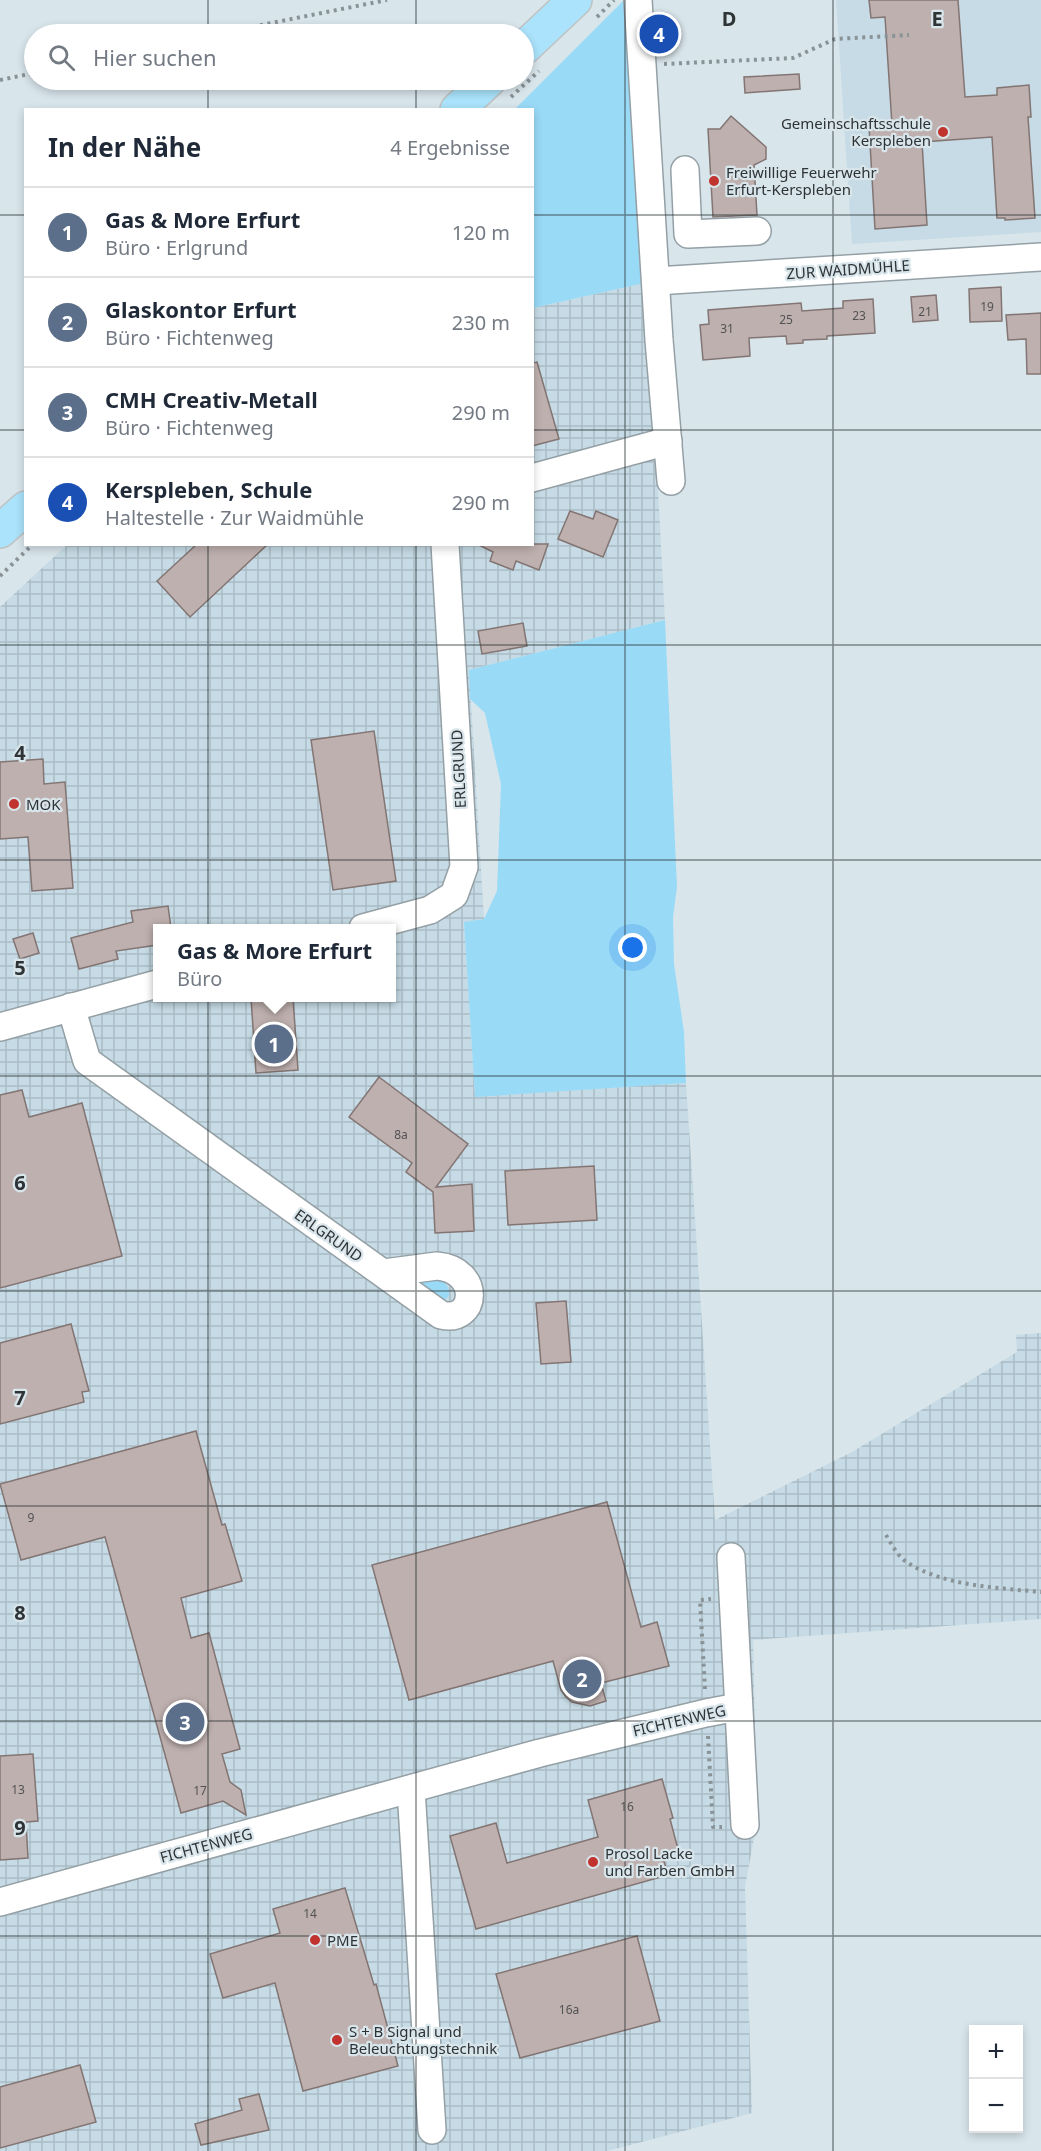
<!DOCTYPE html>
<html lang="de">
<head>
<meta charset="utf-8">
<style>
  :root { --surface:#fff; --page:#f6f6f7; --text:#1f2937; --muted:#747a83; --line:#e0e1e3; --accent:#c1332e }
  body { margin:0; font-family:"Noto Sans",sans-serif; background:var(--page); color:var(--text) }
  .controls { position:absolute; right:18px; bottom:18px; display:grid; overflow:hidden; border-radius:0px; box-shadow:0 3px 9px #0003 }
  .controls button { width:54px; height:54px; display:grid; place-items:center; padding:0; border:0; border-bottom:2px solid var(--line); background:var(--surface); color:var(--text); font:30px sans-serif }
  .you { position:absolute; left:633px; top:948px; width:21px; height:21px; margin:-15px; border:4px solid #fff; border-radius:50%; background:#1a73e8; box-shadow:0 0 0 9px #1a73e833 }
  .badge { display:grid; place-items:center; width:39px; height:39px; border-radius:50%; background:var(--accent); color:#fff; font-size:20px; font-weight:700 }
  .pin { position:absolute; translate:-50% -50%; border:3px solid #fff; box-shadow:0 2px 6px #0006 }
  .popup { position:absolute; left:153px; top:924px; width:243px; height:78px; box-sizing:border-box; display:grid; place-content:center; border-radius:0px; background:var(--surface); filter:drop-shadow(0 2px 4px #0005); font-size:20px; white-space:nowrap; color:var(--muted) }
  .popup b { font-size:22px; color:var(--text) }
  .popup::after { content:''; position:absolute; left:50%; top:100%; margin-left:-12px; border:12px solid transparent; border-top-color:var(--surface) }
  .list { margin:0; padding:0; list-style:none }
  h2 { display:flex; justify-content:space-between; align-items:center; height:78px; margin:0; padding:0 24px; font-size:26px }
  h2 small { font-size:20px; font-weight:400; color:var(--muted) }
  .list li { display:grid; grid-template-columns:39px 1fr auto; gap:18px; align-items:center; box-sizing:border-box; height:90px; padding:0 24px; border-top:2px solid var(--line) }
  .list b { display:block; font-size:22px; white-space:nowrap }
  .list p { margin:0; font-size:20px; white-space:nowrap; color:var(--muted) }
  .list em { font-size:20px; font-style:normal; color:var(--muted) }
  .icon { flex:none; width:33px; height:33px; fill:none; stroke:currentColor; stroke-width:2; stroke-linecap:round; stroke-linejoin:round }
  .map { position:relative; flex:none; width:1041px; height:2151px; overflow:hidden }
  .search { position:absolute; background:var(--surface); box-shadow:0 3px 9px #0003; left:24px; top:24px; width:510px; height:66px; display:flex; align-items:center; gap:15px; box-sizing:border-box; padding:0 21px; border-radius:33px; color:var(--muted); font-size:22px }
  .panel { position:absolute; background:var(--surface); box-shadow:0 3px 9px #0003; left:24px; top:108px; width:510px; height:438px; border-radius:0px }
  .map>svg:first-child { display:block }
  .built { fill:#c6dbe5 }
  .industrial { fill:url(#industrial-grid); fill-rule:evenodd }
  .green { fill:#99daf7 }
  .building { fill:#beb0ae; stroke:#827573; stroke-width:1.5 }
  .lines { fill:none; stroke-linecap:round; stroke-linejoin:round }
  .minor-casing { stroke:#94a0a5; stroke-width:30 }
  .major-casing { stroke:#c0c2c3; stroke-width:36 }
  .path { stroke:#899397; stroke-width:4; stroke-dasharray:3 4.5; stroke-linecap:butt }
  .minor { stroke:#fff; stroke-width:27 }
  .major { stroke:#aae3fb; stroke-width:33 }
  .grid { fill:none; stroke:#2e3336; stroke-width:1.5; stroke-opacity:0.55 }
  .poi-dot { fill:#c1332e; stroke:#d8e5eb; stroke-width:2 }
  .labels { text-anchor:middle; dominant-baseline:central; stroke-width:4.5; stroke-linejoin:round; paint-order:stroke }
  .number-label { font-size:12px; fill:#525254 }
  .poi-label { font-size:15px; fill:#2e3336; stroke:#d8e5eb; text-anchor:start }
  .street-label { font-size:15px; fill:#2e3336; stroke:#d8e5eb }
  .grid-label { font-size:20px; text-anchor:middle; font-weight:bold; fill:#2e3336; stroke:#d8e5eb; stroke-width:4.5; stroke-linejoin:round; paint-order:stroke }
</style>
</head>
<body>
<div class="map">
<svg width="1041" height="2151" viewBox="0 0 1041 2151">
  <defs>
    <pattern id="industrial-grid" width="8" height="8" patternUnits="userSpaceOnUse" patternTransform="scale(1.5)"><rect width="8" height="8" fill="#c6dbe5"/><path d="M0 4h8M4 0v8" fill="none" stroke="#aabcc5"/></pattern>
  </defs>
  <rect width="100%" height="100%" fill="#d8e5eb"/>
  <path class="built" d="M 836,0 L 1041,0 L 1041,232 L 852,244 Z"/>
  <path class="industrial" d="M 644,283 L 683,487 L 658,490 L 665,620 L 469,670 L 484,919 L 464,922 L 475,1096 L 686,1083 L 715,1520 L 852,1452 L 1017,1352 L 1016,1335 L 1041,1333 L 1041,1619 L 753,1640 L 757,1821 L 745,1887 L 752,2113 L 607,2151 L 0,2151 L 0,607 L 67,545 L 532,544 L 533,308 ZM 157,928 L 391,928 L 391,998 L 157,998 Z"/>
  <g class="green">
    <path d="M 624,0 L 644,283 L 533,308 L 532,110 L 514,110 Z"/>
    <path d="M 665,620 L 677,887 L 673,917 L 674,964 L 684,1032 L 686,1083 L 475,1097 L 464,922 L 484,919 L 497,891 L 501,784 L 485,713 L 470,699 L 469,670 Z"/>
    <path d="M 431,1277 C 442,1281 450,1283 449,1296 L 443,1301 L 419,1284 L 421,1280 Z"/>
  </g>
  <g class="building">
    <path d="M 869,0 L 958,0 L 965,97 L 997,95 L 997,88 L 1029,85 L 1031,117 L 1028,117 L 1035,218 L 1005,220 L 1005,218 L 997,218 L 992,137 L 922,142 L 927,225 L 875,229 L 869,126 L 892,125 L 885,17 L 871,18 Z"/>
    <path d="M 799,74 L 800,89 L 745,93 L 744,77 Z"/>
    <path d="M 731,116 L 766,147 L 766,159 L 754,165 L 757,215 L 713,217 L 708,129 L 720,129 Z"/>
    <path d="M 1001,287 L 1002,321 L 970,322 L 969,289 Z"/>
    <path d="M 936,295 L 938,320 L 913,322 L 911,297 Z"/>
    <path d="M 873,299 L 875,333 L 827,336 L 827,339 L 803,340 L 803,343 L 787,344 L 786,336 L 749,338 L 750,356 L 703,360 L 700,325 L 709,324 L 708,310 L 801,303 L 802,311 L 843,308 L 843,301 Z"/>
    <path d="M 1041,313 L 1041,374 L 1027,374 L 1026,339 L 1008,340 L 1006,315 Z"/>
    <path d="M 537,362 L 559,439 L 532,446 L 532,363 Z"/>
    <path d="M 570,511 L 593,519 L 596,511 L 618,520 L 603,557 L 558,539 Z"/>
    <path d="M 197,544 L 268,544 L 190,617 L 157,581 Z"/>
    <path d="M 477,544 L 548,544 L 539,570 L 516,561 L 513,570 L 490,561 L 493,552 Z"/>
    <path d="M 523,623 L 527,646 L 482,654 L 478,631 Z"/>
    <path d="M 374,731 L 396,881 L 333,890 L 311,740 Z"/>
    <path d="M 43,759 L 44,784 L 65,782 L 73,888 L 32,891 L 28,837 L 0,839 L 0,762 Z"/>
    <path d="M 168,906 L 171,928 L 157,928 L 157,945 L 116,951 L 118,959 L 79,969 L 71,938 L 133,922 L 131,911 Z"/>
    <path d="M 33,933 L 39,953 L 20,959 L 13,939 Z"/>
    <path d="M 251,998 L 293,998 L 298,1070 L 256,1073 Z"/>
    <path d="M 379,1077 L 468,1144 L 436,1187 L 472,1184 L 474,1231 L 435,1233 L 433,1192 L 406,1172 L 412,1163 L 349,1117 Z"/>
    <path d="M 22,1090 L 29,1117 L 82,1103 L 122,1256 L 0,1288 L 0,1095 Z"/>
    <path d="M 594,1166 L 597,1220 L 508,1225 L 505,1171 Z"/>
    <path d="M 566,1301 L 571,1362 L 541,1364 L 536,1303 Z"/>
    <path d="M 71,1324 L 89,1391 L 82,1392 L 84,1402 L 0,1424 L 0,1343 Z"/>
    <path d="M 196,1431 L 222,1525 L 225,1524 L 242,1581 L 181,1598 L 191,1638 L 209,1633 L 240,1749 L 222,1754 L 230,1782 L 241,1790 L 246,1815 L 223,1801 L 181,1813 L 105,1537 L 21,1560 L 0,1484 Z"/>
    <path d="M 607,1502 L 641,1627 L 657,1622 L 669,1666 L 601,1683 L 606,1701 L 590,1706 L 572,1702 L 566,1697 L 561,1690 L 553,1661 L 409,1700 L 372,1565 Z"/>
    <path d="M 33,1754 L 38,1821 L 26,1822 L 28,1858 L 0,1860 L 0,1756 Z"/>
    <path d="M 662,1779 L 673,1818 L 670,1819 L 678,1849 L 662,1854 L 668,1875 L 476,1929 L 450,1836 L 496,1823 L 507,1863 L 598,1837 L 588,1800 Z"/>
    <path d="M 345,1888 L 374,1985 L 376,1984 L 398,2066 L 303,2091 L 275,1983 L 223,1998 L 210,1954 L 280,1933 L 273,1909 Z"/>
    <path d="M 637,1936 L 660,2021 L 520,2058 L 496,1974 Z"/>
    <path d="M 80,2065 L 96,2122 L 0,2148 L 0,2087 Z"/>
    <path d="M 259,2094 L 269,2130 L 201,2145 L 195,2124 L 242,2110 L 239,2099 Z"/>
  </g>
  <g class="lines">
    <defs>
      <g id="minor">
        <path d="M 638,0 L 659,340 L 671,481"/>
        <path d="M 685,170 L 688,234 L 757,231"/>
        <path d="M 656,281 L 1041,257"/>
        <path d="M 532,478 L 668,441"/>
        <path d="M 363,928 L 430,910 L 454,895 L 464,867 L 445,544"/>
        <path d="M 71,1007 L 87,1061 L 441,1315 C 477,1324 482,1270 437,1266 L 384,1273"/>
        <path d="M 0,1027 L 157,984"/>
        <path d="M 731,1557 L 745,1825"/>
        <path d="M 411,1789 L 432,2130"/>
        <path d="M 0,1902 L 540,1753 L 706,1713 L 738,1707"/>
      </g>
      <g id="major">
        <path d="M 524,48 L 575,0"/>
        <path d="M 457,110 L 489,80"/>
        <path d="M 0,531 L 26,508"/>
      </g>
    </defs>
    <use href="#minor" class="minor-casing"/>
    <use href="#major" class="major-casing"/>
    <g class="path">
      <path d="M 597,17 L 614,0"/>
      <path d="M 216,34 L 387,0"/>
      <path d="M 664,64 L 793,58 L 835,39 L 909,35"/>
      <path d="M 0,80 L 34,73"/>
      <path d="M 511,97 L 539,71"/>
      <path d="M 0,576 L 33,544"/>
      <path d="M 886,1535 C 891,1543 897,1555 905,1561 C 941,1586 999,1588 1041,1592"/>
      <path d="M 705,1689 L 700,1600 L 711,1599"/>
      <path d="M 708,1736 L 713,1827 L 722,1827"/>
    </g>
    <use href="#minor" class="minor"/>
    <use href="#major" class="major"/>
  </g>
  <path class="grid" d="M 208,0 L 208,34M 416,0 L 416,34M 625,0 L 625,2151M 833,0 L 833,2151M 208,80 L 208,110M 416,80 L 416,110M 0,215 L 26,215M 532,215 L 1041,215M 0,430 L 26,430M 532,430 L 1041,430M 208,544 L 208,2151M 416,544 L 416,2151M 0,645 L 1041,645M 0,860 L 1041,860M 0,1076 L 1041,1076M 0,1291 L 1041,1291M 0,1506 L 1041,1506M 0,1721 L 1041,1721M 0,1936 L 1041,1936"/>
  <g class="poi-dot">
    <circle cx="943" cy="132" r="6"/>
    <circle cx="714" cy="181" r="6"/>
    <circle cx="14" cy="804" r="6"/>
    <circle cx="593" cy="1862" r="6"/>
    <circle cx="315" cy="1940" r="6"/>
    <circle cx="337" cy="2040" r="6"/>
  </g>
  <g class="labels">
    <g class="number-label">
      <text x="987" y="306">19</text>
      <text x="925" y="311">21</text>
      <text x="859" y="315">23</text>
      <text x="786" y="319">25</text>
      <text x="727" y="328">31</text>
      <text x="401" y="1134">8a</text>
      <text x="31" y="1517">9</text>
      <text x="18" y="1789">13</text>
      <text x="200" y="1790">17</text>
      <text x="627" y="1806">16</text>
      <text x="310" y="1913">14</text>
      <text x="569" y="2009">16a</text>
    </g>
    <g class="poi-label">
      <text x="931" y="123" text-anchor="end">Gemeinschaftsschule<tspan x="931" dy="17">Kerspleben</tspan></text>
      <text x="726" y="172">Freiwillige Feuerwehr<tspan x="726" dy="17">Erfurt-Kerspleben</tspan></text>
      <text x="26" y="804">MOK</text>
      <text x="605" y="1853">Prosol Lacke<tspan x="605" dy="17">und Farben GmbH</tspan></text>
      <text x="327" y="1940">PME</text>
      <text x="349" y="2031">S + B Signal und<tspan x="349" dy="17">Beleuchtungstechnik</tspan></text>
    </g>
    <g class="street-label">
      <text transform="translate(848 269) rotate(-4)">ZUR WAIDMÜHLE</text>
      <text transform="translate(458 769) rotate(-93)">ERLGRUND</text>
      <text transform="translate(329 1235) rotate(35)">ERLGRUND</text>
      <text transform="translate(679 1720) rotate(-13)">FICHTENWEG</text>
      <text transform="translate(206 1845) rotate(-15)">FICHTENWEG</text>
    </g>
  </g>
  <g class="grid-label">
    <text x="729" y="26">D</text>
    <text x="937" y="26">E</text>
    <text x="20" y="760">4</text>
    <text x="20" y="975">5</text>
    <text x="20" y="1190">6</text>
    <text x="20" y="1405">7</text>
    <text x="20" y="1620">8</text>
    <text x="20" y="1835">9</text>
  </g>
</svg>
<div class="controls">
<button>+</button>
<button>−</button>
</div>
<div class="you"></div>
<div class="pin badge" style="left:274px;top:1044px;background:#5c6f8a">1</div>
<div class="popup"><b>Gas &amp; More Erfurt</b>Büro</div>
<div class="pin badge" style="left:582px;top:1679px;background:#5c6f8a">2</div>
<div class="pin badge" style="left:185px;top:1722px;background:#5c6f8a">3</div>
<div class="pin badge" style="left:659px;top:34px;background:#1a4fb4">4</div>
<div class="search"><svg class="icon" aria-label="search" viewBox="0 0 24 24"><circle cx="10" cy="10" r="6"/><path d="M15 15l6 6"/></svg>Hier suchen</div>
<section class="panel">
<h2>In der Nähe<small>4 Ergebnisse</small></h2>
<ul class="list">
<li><span class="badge" style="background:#5c6f8a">1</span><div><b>Gas &amp; More Erfurt</b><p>Büro · Erlgrund</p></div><em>120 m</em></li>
<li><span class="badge" style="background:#5c6f8a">2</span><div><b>Glaskontor Erfurt</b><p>Büro · Fichtenweg</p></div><em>230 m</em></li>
<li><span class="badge" style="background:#5c6f8a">3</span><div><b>CMH Creativ-Metall</b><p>Büro · Fichtenweg</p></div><em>290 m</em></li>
<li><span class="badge" style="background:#1a4fb4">4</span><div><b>Kerspleben, Schule</b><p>Haltestelle · Zur Waidmühle</p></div><em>290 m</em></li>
</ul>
</section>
</div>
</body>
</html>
